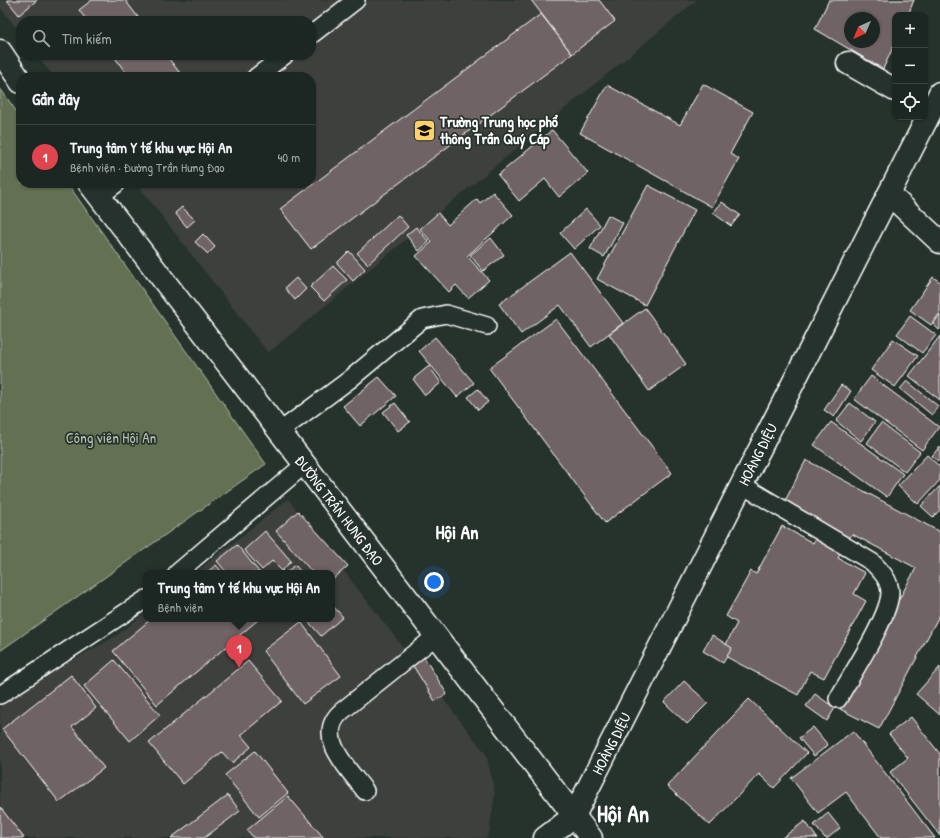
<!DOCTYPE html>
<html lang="vi">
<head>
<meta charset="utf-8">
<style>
  :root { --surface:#1c2622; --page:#29322f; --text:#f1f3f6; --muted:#a0a5a5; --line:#3a4340; --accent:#2563eb }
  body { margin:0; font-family:"Patrick Hand",sans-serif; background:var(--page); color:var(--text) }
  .controls { position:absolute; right:12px; top:12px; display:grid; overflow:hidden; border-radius:8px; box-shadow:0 1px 3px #0004 }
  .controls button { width:36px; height:36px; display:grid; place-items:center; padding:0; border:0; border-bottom:1px solid var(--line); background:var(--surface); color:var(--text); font:20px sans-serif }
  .compass { position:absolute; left:844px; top:12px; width:36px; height:36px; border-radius:50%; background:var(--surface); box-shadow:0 1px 3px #0004; rotate:224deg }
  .you { position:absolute; left:434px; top:582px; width:14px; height:14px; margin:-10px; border:3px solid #fff; border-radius:50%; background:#1a73e8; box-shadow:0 0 0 6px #1a73e833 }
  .badge { display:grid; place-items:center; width:26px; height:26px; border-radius:50%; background:var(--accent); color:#fff; font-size:13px; font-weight:700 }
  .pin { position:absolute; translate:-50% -33px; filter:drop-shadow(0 1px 2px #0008) }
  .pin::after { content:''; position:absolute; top:21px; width:14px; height:12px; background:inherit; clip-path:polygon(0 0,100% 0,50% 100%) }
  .popup { position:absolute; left:143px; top:570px; width:192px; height:52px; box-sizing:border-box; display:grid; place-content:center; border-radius:8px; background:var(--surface); filter:drop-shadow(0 1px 3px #0005); font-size:13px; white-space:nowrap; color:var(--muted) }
  .popup b { font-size:15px; color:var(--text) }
  .popup::after { content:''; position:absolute; left:50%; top:100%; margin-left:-8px; border:8px solid transparent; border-top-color:var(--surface) }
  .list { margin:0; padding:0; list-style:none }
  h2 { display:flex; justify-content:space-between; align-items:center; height:52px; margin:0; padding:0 16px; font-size:17px }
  h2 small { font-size:13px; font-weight:400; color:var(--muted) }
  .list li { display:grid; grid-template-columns:26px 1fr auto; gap:12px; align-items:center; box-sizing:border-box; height:64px; padding:0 16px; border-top:1px solid var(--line) }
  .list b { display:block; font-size:15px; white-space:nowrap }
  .list p { margin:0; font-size:13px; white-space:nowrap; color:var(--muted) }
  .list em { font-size:13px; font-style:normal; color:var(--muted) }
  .icon { flex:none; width:22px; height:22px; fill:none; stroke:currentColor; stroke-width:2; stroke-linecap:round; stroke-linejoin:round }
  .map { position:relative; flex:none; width:940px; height:838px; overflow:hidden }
  .search { position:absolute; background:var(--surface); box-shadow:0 1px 3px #0004; left:16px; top:16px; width:300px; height:44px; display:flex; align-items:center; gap:10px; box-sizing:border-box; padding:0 14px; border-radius:16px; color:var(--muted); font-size:15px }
  .panel { position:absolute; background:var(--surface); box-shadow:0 1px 3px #0004; left:16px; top:72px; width:300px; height:116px; border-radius:16px }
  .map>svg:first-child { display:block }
  .built { fill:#3c413e }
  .green { fill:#637051; stroke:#b1b8a8 }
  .building { fill:#6f6366; stroke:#fff; fill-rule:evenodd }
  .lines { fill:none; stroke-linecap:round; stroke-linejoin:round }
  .service-casing { stroke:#fff; stroke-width:20 }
  .minor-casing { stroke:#fff; stroke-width:25 }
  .tertiary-casing { stroke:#fff; stroke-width:25 }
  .primary-casing { stroke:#fff; stroke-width:25 }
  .service { stroke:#26332d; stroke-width:17 }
  .minor { stroke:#26332d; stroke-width:22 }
  .tertiary { stroke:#26332d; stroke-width:22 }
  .primary { stroke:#26332d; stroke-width:22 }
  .labels { text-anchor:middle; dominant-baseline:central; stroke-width:3.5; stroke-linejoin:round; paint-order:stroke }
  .poi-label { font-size:15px; font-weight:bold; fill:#fff; stroke:#26332d; text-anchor:start }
  .park-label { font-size:15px; fill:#b9bfb1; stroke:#26332d }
  .street-label { font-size:15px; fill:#fff; stroke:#26332d }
  .district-label { font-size:19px; font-weight:bold; fill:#fff; stroke:#26332d }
  .town-label { font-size:23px; font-weight:bold; fill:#fff; stroke:#26332d }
</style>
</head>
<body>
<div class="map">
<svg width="940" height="838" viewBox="0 0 940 838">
  <rect width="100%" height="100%" fill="#26332d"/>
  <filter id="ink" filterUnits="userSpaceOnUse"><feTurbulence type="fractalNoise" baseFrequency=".025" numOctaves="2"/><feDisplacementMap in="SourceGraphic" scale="8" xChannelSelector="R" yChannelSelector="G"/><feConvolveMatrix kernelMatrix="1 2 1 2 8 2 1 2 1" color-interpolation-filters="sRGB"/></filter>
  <g filter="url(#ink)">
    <g class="built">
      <path d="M 0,0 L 697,0 L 268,353 L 136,183 L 311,183 L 311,77 L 54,77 L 37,55 L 311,55 L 311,21 L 21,21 L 21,34 L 0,7 Z"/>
      <path d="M 288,499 L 486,754 L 495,793 L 489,834 L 486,838 L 0,838 L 0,701 L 116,636 L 146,612 L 146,619 L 332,619 L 332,573 L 195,573 Z"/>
    </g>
    <path class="green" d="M 0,88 L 21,118 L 21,183 L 67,183 L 266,464 L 0,651 Z"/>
    <g class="building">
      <path d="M 7,0 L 37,0 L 19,15 Z"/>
      <path d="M 92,0 L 125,0 L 141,21 L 87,21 L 79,10 Z"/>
      <path d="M 531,0 L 599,0 L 615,21 L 572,54 Z"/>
      <path d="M 829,0 L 914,0 L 908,15 L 895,15 L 895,43 L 883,69 L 815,29 ZM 850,18 L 874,18 L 874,42 L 850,42 Z"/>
      <path d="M 541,14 L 572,54 L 311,249 L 280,209 Z"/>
      <path d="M 113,55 L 166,55 L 183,77 L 129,77 Z"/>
      <path d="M 703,84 L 753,112 L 730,154 L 739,159 L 712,207 L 580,133 L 607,85 L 680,125 Z"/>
      <path d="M 552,130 L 588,173 L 559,197 L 545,179 L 519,201 L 498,175 Z"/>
      <path d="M 648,185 L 695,210 L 645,305 L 597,279 Z"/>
      <path d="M 493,192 L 513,215 L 467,256 L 489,280 L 468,298 L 456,285 L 449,292 L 416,256 L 432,242 L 420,229 L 438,213 L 448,225 L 477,199 L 480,203 Z"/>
      <path d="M 722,202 L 740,215 L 731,226 L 713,213 Z"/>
      <path d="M 182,207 L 195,220 L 187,227 L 175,213 Z"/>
      <path d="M 586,209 L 600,225 L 574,249 L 560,233 Z"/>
      <path d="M 398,215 L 408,227 L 368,264 L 357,253 Z"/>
      <path d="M 608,215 L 623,223 L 604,257 L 590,249 Z"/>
      <path d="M 416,227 L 429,242 L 419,251 L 406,235 Z"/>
      <path d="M 203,234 L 215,247 L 208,254 L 195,242 Z"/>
      <path d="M 491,238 L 504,255 L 483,271 L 470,255 Z"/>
      <path d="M 349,251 L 365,269 L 353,281 L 337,263 Z"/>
      <path d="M 570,252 L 623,323 L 591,347 L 560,305 L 521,334 L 499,304 Z"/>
      <path d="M 333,266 L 347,280 L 324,301 L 310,287 Z"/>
      <path d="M 933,277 L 940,282 L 940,313 L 931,325 L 910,310 Z"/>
      <path d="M 296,278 L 306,289 L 295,300 L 285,288 Z"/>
      <path d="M 645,308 L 686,364 L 649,391 L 609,334 Z"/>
      <path d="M 940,315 L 940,329 L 939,330 L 933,324 Z"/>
      <path d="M 910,316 L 936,335 L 922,353 L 897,334 Z"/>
      <path d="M 556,319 L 672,473 L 605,523 L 489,368 Z"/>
      <path d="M 940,336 L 940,400 L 909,376 Z"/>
      <path d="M 435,337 L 474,383 L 457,397 L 419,351 Z"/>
      <path d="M 893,339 L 918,356 L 895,387 L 871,370 Z"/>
      <path d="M 429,366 L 441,383 L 425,395 L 413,379 Z"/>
      <path d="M 871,376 L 939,427 L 922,450 L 854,399 Z"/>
      <path d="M 379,377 L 396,396 L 360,426 L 343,406 Z"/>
      <path d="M 907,381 L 938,406 L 932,415 L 900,389 Z"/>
      <path d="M 841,385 L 851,391 L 834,417 L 824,410 Z"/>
      <path d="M 478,389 L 488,402 L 478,410 L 468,397 Z"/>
      <path d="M 395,403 L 410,422 L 398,431 L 383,412 Z"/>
      <path d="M 850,403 L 875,422 L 861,441 L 836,421 Z"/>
      <path d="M 831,422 L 903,474 L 887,497 L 814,445 Z"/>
      <path d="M 881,423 L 920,452 L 905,472 L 867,443 Z"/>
      <path d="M 940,446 L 940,458 L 938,461 L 932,456 Z"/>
      <path d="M 927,455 L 940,467 L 940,480 L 918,504 L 898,486 Z"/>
      <path d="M 806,460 L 940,532 L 940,614 L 879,729 L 840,709 L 916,568 L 852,534 L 838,558 L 865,573 L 854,594 L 866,601 L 824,678 L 810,671 L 798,695 L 721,654 L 737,623 L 726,616 L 751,571 L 756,574 L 782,526 L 813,543 L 823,524 L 784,503 Z"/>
      <path d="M 940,486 L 940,510 L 933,517 L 921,506 Z"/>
      <path d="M 298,511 L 348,566 L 332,580 L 332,573 L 313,573 L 276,531 Z"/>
      <path d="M 265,531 L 291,561 L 282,571 L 272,561 L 262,570 L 244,550 Z"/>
      <path d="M 237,545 L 260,573 L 227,573 L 217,561 Z"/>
      <path d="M 216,565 L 223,573 L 206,573 Z"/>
      <path d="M 295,565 L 302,573 L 285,573 Z"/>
      <path d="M 332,605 L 343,617 L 321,636 L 306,619 L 332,619 Z"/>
      <path d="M 151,619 L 259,619 L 157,705 L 113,651 Z"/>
      <path d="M 301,622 L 341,676 L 303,704 L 263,651 Z"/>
      <path d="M 712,635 L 732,648 L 723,663 L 703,651 Z"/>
      <path d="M 422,654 L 447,694 L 435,701 L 410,661 Z"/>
      <path d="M 114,660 L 160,715 L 130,741 L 84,686 Z"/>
      <path d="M 248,661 L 282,701 L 241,735 L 251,747 L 232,763 L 222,752 L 183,784 L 149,743 Z"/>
      <path d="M 940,667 L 940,715 L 916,694 Z"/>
      <path d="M 71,675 L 96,708 L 72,727 L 104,768 L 59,802 L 2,729 Z"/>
      <path d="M 684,681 L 708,703 L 687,724 L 664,702 Z"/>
      <path d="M 815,694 L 835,708 L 827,721 L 806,706 Z"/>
      <path d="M 749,699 L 807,753 L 774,788 L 759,774 L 710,825 L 667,786 Z"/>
      <path d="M 911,717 L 940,754 L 940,836 L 890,772 L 908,758 L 889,734 Z"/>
      <path d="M 813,727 L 828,745 L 814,756 L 799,738 Z"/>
      <path d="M 853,731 L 935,838 L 881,838 L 846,792 L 818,813 L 791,778 Z"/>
      <path d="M 255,751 L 288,793 L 259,817 L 225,775 Z"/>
      <path d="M 228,795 L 240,811 L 204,838 L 171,838 Z"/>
      <path d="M 288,796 L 324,838 L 254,838 L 247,830 Z"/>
      <path d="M 0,807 L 24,838 L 0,838 Z"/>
      <path d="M 828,813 L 840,828 L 828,838 L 825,838 L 814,825 Z"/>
      <path d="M 805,821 L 817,838 L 782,838 Z"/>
    </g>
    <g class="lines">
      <defs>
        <g id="service">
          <path d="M 311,35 L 356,0"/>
          <path d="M 256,77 L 285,55"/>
          <path d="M 99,197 L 117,183"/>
          <path d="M 279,432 L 349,380 L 422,319 L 446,314 L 487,326"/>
          <path d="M 742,485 L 872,562 C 881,571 890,580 890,593 C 889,618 851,675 838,699"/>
          <path d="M 177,573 L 304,465"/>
          <path d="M 0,695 L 146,599"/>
          <path d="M 365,791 C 349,769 313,736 342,711 L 436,636"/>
        </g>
        <g id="minor">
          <path d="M 848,63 L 895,90"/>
          <path d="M 889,194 L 940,242"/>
        </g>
        <g id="tertiary">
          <path id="s1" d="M 545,838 L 574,816 L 940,93"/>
        </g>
        <g id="primary">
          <path d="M 0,51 L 21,82"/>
          <path id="s2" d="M 89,183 L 591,838"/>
        </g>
      </defs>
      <use href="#service" class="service-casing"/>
      <use href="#minor" class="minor-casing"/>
      <use href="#tertiary" class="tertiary-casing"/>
      <use href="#primary" class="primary-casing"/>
      <use href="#service" class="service"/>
      <use href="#minor" class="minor"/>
      <use href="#tertiary" class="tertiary"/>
      <use href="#primary" class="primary"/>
    </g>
  </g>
  <defs>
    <symbol id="school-square" viewBox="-11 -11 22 22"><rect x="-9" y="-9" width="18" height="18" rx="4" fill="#ffd166" stroke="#26332d"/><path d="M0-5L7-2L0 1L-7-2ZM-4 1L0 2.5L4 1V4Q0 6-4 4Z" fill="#111"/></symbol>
  </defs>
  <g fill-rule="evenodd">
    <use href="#school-square" x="412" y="118" width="25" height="25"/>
  </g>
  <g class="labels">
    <g class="poi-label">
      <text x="440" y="121">Trường Trung học phổ<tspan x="440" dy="17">thông Trần Quý Cáp</tspan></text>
    </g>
    <g class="park-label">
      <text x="111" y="437">Công viên Hội An</text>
    </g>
    <g class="street-label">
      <text stroke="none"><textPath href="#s1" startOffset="442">HOÀNG DIỆU</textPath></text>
      <text stroke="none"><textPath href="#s2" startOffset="412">ĐƯỜNG TRẦN HƯNG ĐẠO</textPath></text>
      <text stroke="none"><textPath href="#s1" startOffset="118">HOÀNG DIỆU</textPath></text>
    </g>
    <g class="district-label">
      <text x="457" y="532">Hội An</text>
    </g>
    <g class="town-label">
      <text x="623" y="813">Hội An</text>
    </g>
  </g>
</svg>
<div class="controls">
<button>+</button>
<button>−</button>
<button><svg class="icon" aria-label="locate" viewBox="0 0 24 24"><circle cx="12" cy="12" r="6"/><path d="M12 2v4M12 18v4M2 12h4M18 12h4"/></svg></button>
</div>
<svg class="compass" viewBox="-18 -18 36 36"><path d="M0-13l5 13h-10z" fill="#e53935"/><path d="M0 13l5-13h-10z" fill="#a0a5a5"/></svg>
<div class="you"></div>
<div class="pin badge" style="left:239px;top:668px;background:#e0444e">1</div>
<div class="popup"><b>Trung tâm Y tế khu vực Hội An</b>Bệnh viện</div>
<div class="search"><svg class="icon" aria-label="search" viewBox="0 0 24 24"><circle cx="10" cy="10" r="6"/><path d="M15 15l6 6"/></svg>Tìm kiếm</div>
<section class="panel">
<h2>Gần đây<small></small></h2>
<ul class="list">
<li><span class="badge" style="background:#e0444e">1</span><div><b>Trung tâm Y tế khu vực Hội An</b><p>Bệnh viện · Đường Trần Hưng Đạo</p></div><em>40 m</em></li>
</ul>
</section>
</div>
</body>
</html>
